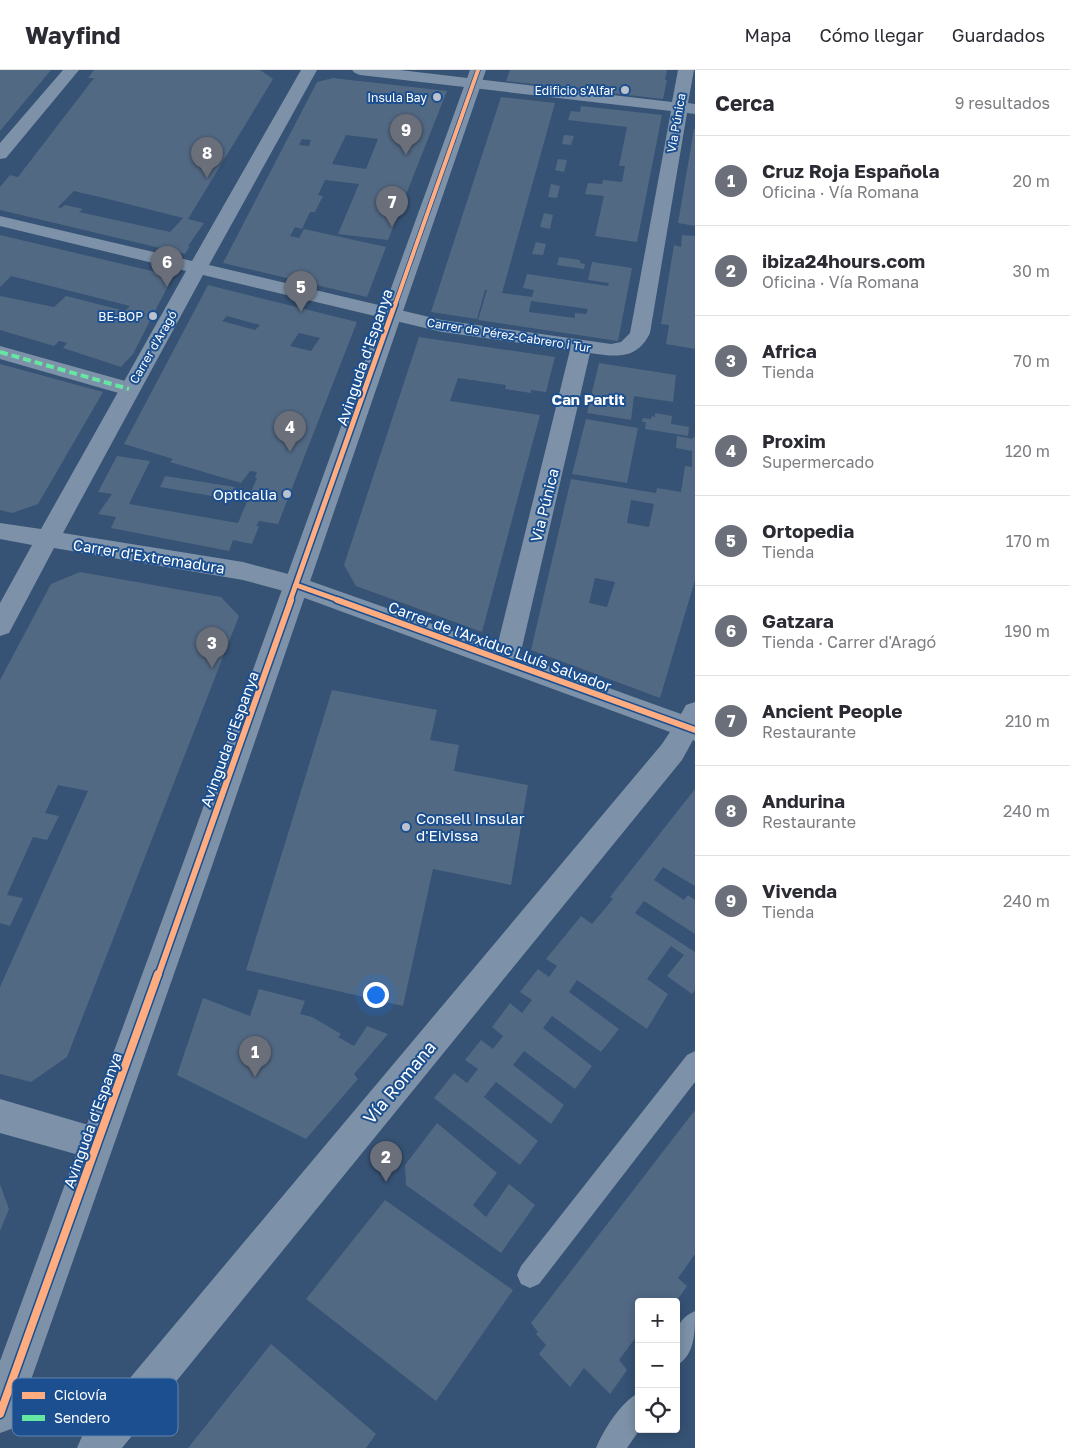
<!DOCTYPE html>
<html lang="es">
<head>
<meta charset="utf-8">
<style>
  :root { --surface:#fff; --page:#f7f7f7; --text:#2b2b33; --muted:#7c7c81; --line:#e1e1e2; --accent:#6b6f79 }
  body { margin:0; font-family:"Golos Text",sans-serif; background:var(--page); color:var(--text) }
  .controls { position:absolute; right:15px; bottom:15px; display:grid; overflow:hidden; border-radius:5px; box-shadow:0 2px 12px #0003 }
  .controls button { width:45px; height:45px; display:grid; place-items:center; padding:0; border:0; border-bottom:1px solid var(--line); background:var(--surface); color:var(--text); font:25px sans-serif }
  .you { position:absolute; left:375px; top:924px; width:18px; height:18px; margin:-12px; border:4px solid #fff; border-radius:50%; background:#1a73e8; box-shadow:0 0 0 8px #1a73e833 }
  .badge { display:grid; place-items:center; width:32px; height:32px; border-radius:50%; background:var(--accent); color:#fff; font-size:16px; font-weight:700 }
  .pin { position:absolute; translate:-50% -41px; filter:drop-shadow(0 1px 2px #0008) }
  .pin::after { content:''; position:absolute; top:26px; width:18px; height:15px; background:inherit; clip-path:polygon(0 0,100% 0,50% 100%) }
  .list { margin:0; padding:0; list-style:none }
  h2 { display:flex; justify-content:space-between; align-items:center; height:65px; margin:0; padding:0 20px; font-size:21px }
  h2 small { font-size:16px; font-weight:400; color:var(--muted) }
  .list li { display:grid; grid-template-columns:32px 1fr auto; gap:15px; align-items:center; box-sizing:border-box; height:90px; padding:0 20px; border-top:1px solid var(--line) }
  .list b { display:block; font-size:19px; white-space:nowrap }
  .list p { margin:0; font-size:16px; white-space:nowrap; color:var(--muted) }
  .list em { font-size:16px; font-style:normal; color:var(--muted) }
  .icon { flex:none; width:28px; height:28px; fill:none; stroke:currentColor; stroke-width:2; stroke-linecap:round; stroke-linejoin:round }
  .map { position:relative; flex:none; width:695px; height:1378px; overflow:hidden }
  header { display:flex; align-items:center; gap:30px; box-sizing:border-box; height:70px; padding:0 25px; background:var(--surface); border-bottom:1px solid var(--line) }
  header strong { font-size:24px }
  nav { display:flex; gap:28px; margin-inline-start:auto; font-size:18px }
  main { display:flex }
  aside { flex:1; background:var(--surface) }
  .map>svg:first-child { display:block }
  .building { fill:#526984; fill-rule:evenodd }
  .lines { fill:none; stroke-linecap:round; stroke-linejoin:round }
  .service { fill:#7d92a8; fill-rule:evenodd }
  .pedestrian { fill:#7d92a8; fill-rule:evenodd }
  .minor { fill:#7d92a8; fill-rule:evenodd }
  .tertiary { fill:#7d92a8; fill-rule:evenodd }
  .quiet { stroke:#66e7a1; stroke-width:4; stroke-dasharray:8 4; stroke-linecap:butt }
  .cycleway-far3-casing { stroke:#1b4f8f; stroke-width:5.5 }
  .cycleway-far2-casing { stroke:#1b4f8f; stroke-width:8 }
  .cycleway-far1-casing { stroke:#1b4f8f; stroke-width:9 }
  .cycleway-casing { stroke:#1b4f8f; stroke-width:11 }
  .cycleway-far3 { stroke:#ffac80; stroke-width:4 }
  .cycleway-far2 { stroke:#ffac80; stroke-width:5 }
  .cycleway-far1 { stroke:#ffac80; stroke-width:6 }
  .cycleway { stroke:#ffac80; stroke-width:8 }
  .poi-dot { fill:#b9c2ce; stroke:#1b4f8f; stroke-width:2 }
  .labels { text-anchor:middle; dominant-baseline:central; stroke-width:4; stroke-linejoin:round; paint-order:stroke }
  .far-poi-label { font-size:12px; fill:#fff; stroke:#1b4f8f; text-anchor:end }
  .far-street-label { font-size:12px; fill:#fff; stroke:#1b4f8f }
  .street-label { font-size:15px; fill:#fff; stroke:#1b4f8f }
  .far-quarter-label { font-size:15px; font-weight:bold; fill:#fff; stroke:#1b4f8f }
  .poi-label { font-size:15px; fill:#fff; stroke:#1b4f8f; text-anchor:end }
  .near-street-label { font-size:18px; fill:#fff; stroke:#1b4f8f }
  .key { fill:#1b4f8f; stroke:#5f84b1; stroke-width:1 }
  .key-label { font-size:14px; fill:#fff }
</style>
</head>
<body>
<header>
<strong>Wayfind</strong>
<nav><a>Mapa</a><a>Cómo llegar</a><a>Guardados</a></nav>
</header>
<main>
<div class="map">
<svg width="695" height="1378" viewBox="0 0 695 1378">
  <rect width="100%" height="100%" fill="#365274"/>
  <g class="building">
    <path d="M 0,0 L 51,0 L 0,61 Z"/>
    <path d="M 94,0 L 260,0 L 273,9 L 188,149 L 204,153 L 188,176 L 190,176 L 185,184 L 0,140 L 0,117 L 10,105 L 18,107 L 94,8 L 88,8 ZM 74,121 L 104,128 L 183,148 L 170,162 L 79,142 L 83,139 L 65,135 L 61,138 L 58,137 Z"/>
    <path d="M 510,0 L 667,0 L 665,10 L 667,10 L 663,29 L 506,11 Z"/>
    <path d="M 333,8 L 447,21 L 388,170 L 338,164 L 359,114 L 325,110 L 318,125 L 323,126 L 315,142 L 310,142 L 302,159 L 295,157 L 290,166 L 299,168 L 304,159 L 386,177 L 367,227 L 223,193 L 317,12 ZM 346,65 L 378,69 L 366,99 L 332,94 ZM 302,69 L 311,70 L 309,76 L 299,75 Z"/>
    <path d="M 501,27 L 555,33 L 502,223 L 532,227 L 534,220 L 523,218 L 527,204 L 608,216 L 609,213 L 588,210 L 592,192 L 632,198 L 618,271 L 478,250 L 487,220 L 485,220 L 477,249 L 431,242 ZM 531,231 L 588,239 L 586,244 L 575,243 L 575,248 L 529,242 Z"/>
    <path d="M 581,36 L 662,45 L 637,172 L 595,166 L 604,126 L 585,124 L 588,113 L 602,114 L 603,110 L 622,112 L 625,96 L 619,96 L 627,57 L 568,50 L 571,41 L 580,42 Z"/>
    <path d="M 694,59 L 695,59 L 695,156 L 678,153 Z"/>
    <path d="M 564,65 L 574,66 L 571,75 L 562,74 Z"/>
    <path d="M 558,89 L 567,90 L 564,102 L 555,100 Z"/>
    <path d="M 551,114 L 560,116 L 557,128 L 548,127 Z"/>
    <path d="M 544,143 L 553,145 L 550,159 L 540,157 Z"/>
    <path d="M 0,165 L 173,206 L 133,284 L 121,297 L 63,278 L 67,273 L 59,271 L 54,276 L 0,260 L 0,226 L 54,237 L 66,226 L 125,241 L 130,236 L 11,206 L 0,217 Z"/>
    <path d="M 682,165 L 695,166 L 695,279 L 666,274 L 669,255 L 661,254 L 674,175 L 681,177 Z"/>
    <path d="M 536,172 L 546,174 L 543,185 L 532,184 Z"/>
    <path d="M 559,187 L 580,190 L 580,193 L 585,194 L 584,199 L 557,195 Z"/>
    <path d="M 208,215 L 357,252 L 278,454 L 259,451 L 256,456 L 259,456 L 252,474 L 233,470 L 229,481 L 111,458 L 116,447 L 98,444 L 112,424 L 98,422 L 117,386 L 150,391 L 129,434 L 238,453 L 257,408 L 255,407 L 257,402 L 250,401 L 241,413 L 170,392 L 173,389 L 124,374 ZM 227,246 L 260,255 L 255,260 L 222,251 ZM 299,263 L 320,268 L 311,281 L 290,276 Z"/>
    <path d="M 419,267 L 555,287 L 546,322 L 531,320 L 531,323 L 505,319 L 506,315 L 458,308 L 450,331 L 540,345 L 482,562 L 356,516 L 344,495 Z"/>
    <path d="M 599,293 L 676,305 L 673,332 L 634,326 L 631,350 L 587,343 Z"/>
    <path d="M 0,294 L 103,322 L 38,434 L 12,443 L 0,440 Z"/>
    <path d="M 655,343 L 672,346 L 671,354 L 689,357 L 688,366 L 645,359 L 646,352 L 642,352 L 643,348 L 651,349 L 652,346 L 655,347 Z"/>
    <path d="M 586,349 L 638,358 L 627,413 L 572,404 Z"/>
    <path d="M 677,366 L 693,369 L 693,367 L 695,367 L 695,510 L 660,628 L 531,580 L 571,409 L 656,423 L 657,418 L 681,422 L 685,396 L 692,397 L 692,381 L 676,378 ZM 631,430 L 654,434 L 649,457 L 627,453 ZM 595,508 L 615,512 L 607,537 L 589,533 Z"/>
    <path d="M 165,406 L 235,417 L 229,429 L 160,417 Z"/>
    <path d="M 80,502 L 221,527 L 239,546 L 67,987 L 31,1012 L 0,1004 L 0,917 L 88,721 L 58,715 L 45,743 L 59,746 L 47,770 L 33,767 L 7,825 L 23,828 L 10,856 L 0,853 L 0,610 L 51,514 Z"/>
    <path d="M 332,620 L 437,640 L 430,670 L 459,675 L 454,701 L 528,715 L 511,815 L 433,799 L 403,936 L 246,900 Z"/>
    <path d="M 695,719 L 695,816 L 663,797 L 654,810 L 684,830 L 688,825 L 695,830 L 695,864 L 644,831 L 635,843 L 695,882 L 695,920 L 692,924 L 667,906 L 684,885 L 671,876 L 647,909 L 668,924 L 647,959 L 577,910 L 569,922 L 619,959 L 601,982 L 552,946 L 543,958 L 592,996 L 575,1019 L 524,981 L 513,995 L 564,1035 L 551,1054 L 496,1012 L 484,1027 L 538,1071 L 520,1095 L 434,1028 L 454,1003 L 467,1013 L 478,999 L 465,990 L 481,970 L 493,979 L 503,966 L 492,957 L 510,933 L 522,943 L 532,930 L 520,922 L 538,899 L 549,907 L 557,896 L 546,889 L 581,846 L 592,854 L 613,829 L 610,827 Z"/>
    <path d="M 259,919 L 305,931 L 300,944 L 312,947 L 341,964 L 338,967 L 354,976 L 367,956 L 388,964 L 354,1004 L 358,1009 L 306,1069 L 177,1005 L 203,928 L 250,946 Z"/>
    <path d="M 695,1040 L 695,1184 L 678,1208 L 687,1216 L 676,1232 L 639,1232 L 639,1263 L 619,1290 L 627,1300 L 610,1324 L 584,1298 L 570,1317 L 539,1284 L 546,1275 L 536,1264 L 538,1262 L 531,1253 Z"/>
    <path d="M 437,1053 L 497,1103 L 473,1135 L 486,1147 L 509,1114 L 535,1135 L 501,1183 L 406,1115 L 405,1095 Z"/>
    <path d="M 0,1114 L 9,1139 L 0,1161 Z"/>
    <path d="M 385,1130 L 513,1220 L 436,1331 L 306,1229 Z"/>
    <path d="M 271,1274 L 376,1364 L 366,1378 L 188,1378 Z"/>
  </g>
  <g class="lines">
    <g class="service">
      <path d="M 695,981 L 695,1012 L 539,1214 L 530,1218 L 521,1214 L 517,1205 L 521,1196 L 687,985 Z"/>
      <path d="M 695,1241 C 695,1264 695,1285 676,1296 C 676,1273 670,1252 695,1241 Z"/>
      <path d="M 639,1323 L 639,1359 L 640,1359 L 627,1378 L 596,1378 C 603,1361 622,1330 639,1323 Z"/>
    </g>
    <path class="pedestrian" d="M 0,276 L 136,314 L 140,319 L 136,324 L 129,326 L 0,289 Z"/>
    <g class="minor">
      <path d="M 63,0 L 79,0 L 6,88 L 0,89 L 0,73 Z"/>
      <path d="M 301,0 L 317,0 L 209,195 L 442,250 L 611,274 L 621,272 L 630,263 L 671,41 L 360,5 L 355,3 L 352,0 L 400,0 L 672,32 L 678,0 L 694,0 L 688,33 L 695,34 L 695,44 L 687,43 L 650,263 C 637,290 616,287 590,283 L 520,586 L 681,644 L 686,635 L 695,632 L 695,671 L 693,670 L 682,690 L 122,1378 L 77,1378 L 83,1364 L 662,674 L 670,662 L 291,523 L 243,510 L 54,478 L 9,563 L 0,566 L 0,533 L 32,475 L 0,469 L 0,453 L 41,459 L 186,201 L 0,156 L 0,146 L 192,191 ZM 203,205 L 442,262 L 570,280 L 497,577 L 296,506 L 243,492 L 63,463 Z"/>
      <path d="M 0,1029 L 109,1061 L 114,1073 L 109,1085 L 97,1090 L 0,1063 Z"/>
    </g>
    <path class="tertiary" d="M 470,0 L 486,0 L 212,796 L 19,1344 L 14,1358 L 0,1363 L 0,1291 L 182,796 Z"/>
    <path class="quiet" d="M 0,282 L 129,319"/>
    <defs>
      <path id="cycleway-far3" d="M 395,235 L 478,0"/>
      <g id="cycleway-far2">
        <path d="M 296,515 L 341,531"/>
        <path d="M 290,531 L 395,234"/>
      </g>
      <g id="cycleway-far1">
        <path d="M 337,530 L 695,660"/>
        <path d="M 158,906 L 291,530"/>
      </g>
      <path id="cycleway" d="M 0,1344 L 158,904"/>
    </defs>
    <use href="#cycleway-far3" class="cycleway-far3-casing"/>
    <use href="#cycleway-far2" class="cycleway-far2-casing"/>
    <use href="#cycleway-far1" class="cycleway-far1-casing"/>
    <use href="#cycleway" class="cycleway-casing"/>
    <use href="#cycleway-far3" class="cycleway-far3"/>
    <use href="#cycleway-far2" class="cycleway-far2"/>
    <use href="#cycleway-far1" class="cycleway-far1"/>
    <use href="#cycleway" class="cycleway"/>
  </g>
  <g class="poi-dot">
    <circle cx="625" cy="20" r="5"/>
    <circle cx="437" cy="27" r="5"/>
    <circle cx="153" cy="246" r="5"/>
    <circle cx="287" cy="424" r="5"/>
    <circle cx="406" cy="757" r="5"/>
  </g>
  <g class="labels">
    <g class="far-poi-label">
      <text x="615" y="20">Edificio s'Alfar</text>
      <text x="427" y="27">Insula Bay</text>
      <text x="143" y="246">BE-BOP</text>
    </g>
    <g class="far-street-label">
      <text transform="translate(676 53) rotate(-80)">Via Púnica</text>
      <text transform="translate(509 265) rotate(9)">Carrer de Pérez-Cabrero i Tur</text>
      <text transform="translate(153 277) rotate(-60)">Carrer d'Aragó</text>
    </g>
    <g class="street-label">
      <text transform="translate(364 287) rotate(-71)">Avinguda d'Espanya</text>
      <text transform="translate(544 435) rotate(-76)">Via Púnica</text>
      <text transform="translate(149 486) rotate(9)">Carrer d'Extremadura</text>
      <text transform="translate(500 576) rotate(20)">Carrer de l'Arxiduc Lluís Salvador</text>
      <text transform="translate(229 669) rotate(-70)">Avinguda d'Espanya</text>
      <text transform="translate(92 1050) rotate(-70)">Avinguda d'Espanya</text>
    </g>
    <g class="far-quarter-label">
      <text x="588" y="329">Can Partit</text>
    </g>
    <g class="poi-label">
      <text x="277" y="424">Opticalia</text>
      <text x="416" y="748" text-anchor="start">Consell Insular<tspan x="416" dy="17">d'Eivissa</tspan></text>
    </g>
    <g class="near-street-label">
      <text transform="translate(399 1012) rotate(-50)">Vía Romana</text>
    </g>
  </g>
  <rect x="12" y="1308" width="166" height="58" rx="8" class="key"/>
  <rect x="22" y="1322" width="23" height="7" fill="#ffac80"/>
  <rect x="22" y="1345" width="23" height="6" fill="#66e7a1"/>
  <g class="key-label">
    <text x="54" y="1330">Ciclovía</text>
    <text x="54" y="1353">Sendero</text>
  </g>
</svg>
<div class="controls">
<button>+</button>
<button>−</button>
<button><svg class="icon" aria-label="locate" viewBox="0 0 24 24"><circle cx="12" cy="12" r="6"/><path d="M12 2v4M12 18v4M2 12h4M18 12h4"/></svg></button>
</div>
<div class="you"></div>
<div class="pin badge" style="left:255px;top:1007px">1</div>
<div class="pin badge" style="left:386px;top:1112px">2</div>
<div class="pin badge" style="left:212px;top:598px">3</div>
<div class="pin badge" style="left:290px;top:382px">4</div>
<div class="pin badge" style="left:301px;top:242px">5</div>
<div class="pin badge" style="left:167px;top:217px">6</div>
<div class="pin badge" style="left:392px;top:157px">7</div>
<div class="pin badge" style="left:207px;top:108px">8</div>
<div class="pin badge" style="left:406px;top:85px">9</div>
</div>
<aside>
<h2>Cerca<small>9 resultados</small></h2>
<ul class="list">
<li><span class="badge">1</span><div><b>Cruz Roja Española</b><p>Oficina · Vía Romana</p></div><em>20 m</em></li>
<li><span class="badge">2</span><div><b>ibiza24hours.com</b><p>Oficina · Vía Romana</p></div><em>30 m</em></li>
<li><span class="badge">3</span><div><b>Africa</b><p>Tienda</p></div><em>70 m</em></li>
<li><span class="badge">4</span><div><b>Proxim</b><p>Supermercado</p></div><em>120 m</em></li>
<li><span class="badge">5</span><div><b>Ortopedia</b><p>Tienda</p></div><em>170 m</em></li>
<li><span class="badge">6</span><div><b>Gatzara</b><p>Tienda · Carrer d'Aragó</p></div><em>190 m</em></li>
<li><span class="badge">7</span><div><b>Ancient People</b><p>Restaurante</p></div><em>210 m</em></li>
<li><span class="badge">8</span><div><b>Andurina</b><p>Restaurante</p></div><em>240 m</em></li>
<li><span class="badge">9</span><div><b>Vivenda</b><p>Tienda</p></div><em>240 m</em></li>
</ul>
</aside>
</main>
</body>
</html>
